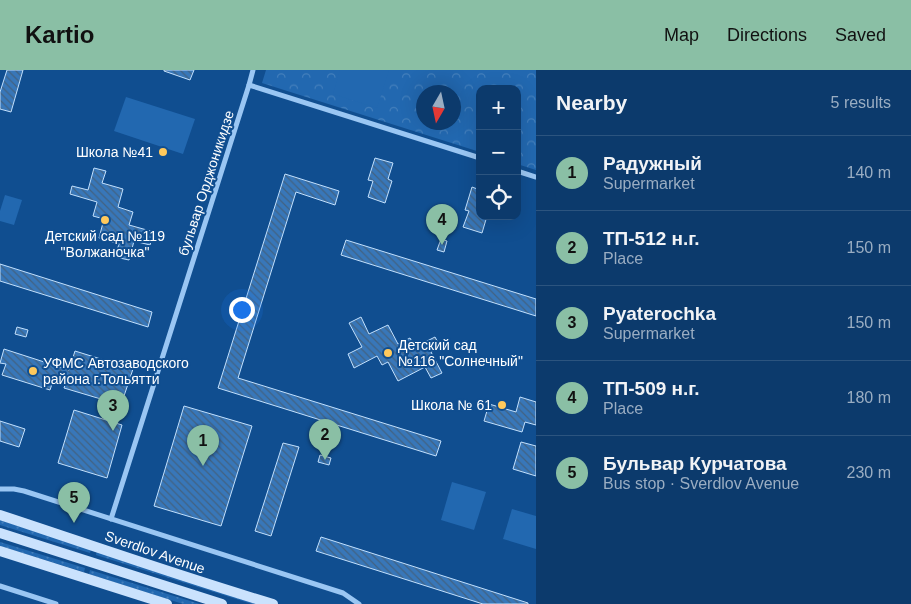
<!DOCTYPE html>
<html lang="en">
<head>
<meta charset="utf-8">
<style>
  :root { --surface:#0c3a6c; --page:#154172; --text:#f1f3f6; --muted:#9aadc2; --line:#2c547f; --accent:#8abfa5 }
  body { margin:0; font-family:Helvetica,sans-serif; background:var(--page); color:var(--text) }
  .controls { position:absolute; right:15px; top:15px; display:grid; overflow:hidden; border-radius:10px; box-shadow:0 5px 20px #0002 }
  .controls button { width:45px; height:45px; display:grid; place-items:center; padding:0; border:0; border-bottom:1px solid var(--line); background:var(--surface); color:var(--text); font:25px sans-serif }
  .compass { position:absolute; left:416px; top:15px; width:45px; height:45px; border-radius:50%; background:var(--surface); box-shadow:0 5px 20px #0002; rotate:189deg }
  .you { position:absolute; left:241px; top:239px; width:18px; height:18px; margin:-12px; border:4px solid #fff; border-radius:50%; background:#1a73e8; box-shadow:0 0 0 8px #1a73e833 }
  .badge { display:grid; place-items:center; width:32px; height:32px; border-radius:50%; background:var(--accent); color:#111; font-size:16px; font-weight:700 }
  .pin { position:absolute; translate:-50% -41px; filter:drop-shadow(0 1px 2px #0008) }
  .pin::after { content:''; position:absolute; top:26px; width:18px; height:15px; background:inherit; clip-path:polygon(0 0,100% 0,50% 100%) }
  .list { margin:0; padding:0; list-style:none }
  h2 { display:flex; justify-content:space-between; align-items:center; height:65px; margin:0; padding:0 20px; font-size:21px }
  h2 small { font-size:16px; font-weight:400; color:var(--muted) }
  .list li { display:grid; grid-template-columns:32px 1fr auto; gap:15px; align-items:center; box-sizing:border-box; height:75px; padding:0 20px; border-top:1px solid var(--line) }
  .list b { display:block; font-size:19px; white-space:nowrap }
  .list p { margin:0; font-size:16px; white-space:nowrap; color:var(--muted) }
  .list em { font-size:16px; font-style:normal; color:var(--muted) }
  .icon { flex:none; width:28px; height:28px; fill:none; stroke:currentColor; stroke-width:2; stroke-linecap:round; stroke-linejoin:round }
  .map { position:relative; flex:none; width:536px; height:534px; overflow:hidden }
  header { display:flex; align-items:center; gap:30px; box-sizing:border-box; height:70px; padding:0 25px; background:var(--accent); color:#111 }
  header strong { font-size:24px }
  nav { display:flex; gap:28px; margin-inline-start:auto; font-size:18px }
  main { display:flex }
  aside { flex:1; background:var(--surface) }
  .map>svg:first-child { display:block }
  .grass { fill:url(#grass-dots) }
  .forest { fill:url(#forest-crowns); fill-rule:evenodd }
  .pitch { fill:#2268b0 }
  .building { fill:url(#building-back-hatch); stroke:#c2e0fd }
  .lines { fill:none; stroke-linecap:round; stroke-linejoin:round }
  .street { stroke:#9ac6f3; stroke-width:5 }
  .secondary { stroke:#cae2fd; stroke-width:10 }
  .poi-dot { fill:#ffc95c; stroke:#104e90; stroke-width:2 }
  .labels { text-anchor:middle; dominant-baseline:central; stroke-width:4; stroke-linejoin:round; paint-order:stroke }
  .poi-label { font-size:14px; fill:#fff; stroke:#104e90; text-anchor:end }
  .street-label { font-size:14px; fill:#fff; stroke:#104e90 }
</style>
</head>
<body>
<header>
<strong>Kartio</strong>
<nav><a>Map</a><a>Directions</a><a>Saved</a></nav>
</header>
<main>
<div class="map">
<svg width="536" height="534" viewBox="0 0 536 534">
  <defs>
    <pattern id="grass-dots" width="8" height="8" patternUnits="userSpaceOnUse" patternTransform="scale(1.25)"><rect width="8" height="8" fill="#2268b0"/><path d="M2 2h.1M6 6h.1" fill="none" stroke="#437fbc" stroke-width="1.8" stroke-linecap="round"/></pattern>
    <pattern id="forest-crowns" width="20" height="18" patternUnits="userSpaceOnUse" patternTransform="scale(1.25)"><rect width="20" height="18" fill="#2268b0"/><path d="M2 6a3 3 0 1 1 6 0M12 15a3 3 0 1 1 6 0" fill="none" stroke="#437fbc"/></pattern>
    <pattern id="building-back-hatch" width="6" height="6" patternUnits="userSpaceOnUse" patternTransform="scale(1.25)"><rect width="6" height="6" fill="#3877b9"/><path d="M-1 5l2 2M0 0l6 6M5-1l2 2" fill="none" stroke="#426282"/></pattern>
  </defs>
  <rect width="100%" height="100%" fill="#104e90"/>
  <g class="grass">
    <path d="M 0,450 L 91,479 L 90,483 L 0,455 Z"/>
    <path d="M 0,472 L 85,498 L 84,502 L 0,476 Z"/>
    <path d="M 97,480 L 268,534 L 252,534 L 96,485 Z"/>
    <path d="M 90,500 L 200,534 L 183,534 L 89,504 Z"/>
  </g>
  <path class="forest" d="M 266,0 L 536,0 L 536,100 L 517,94 L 517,19 L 480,19 L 480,82 L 262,13 ZM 423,22 L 453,22 L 453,52 L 423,52 Z"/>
  <g class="pitch">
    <path d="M 340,0 L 389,0 L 377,38 L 333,24 Z"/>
    <path d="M 126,27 L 195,49 L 183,84 L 114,61 Z"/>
    <path d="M 5,125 L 22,130 L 14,155 L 0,151 L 0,141 Z"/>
    <path d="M 452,412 L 486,422 L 474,460 L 441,450 Z"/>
    <path d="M 512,439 L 536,446 L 536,479 L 503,469 Z"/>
  </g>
  <g class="building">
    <path d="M 7,0 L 23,0 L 11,42 L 0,39 L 0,22 Z"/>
    <path d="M 164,0 L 194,0 L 190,10 L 164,1 Z"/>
    <path d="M 375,88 L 393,93 L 388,109 L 392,111 L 385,133 L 368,127 L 373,111 L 368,110 Z"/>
    <path d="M 94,98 L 106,101 L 102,113 L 123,119 L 118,137 L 133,142 L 129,155 L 154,162 L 150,175 L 134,171 L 129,190 L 115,187 L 119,174 L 99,168 L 104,149 L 93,146 L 97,132 L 70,124 L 72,116 L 88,120 Z"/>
    <path d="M 285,104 L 339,121 L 335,135 L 296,122 L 238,308 L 441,371 L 436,386 L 218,318 Z"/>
    <path d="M 472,117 L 480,120 L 480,146 L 487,146 L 482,163 L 463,157 L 469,141 L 465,140 Z"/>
    <path d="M 441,169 L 447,171 L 444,182 L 437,180 Z"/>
    <path d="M 346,170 L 536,229 L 536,246 L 341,185 Z"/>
    <path d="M 0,194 L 152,242 L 148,257 L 0,211 Z"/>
    <path d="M 361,247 L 369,264 L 388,255 L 398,274 L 410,268 L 415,277 L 435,267 L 441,278 L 431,282 L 442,303 L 431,308 L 425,297 L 398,311 L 388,292 L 382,295 L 377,286 L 354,298 L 348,284 L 362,277 L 349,253 Z"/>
    <path d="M 17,257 L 28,260 L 26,267 L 15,264 Z"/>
    <path d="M 4,279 L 69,300 L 75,281 L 133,299 L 121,335 L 64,318 L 65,315 L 53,311 L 50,320 L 2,305 L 6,294 L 0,293 Z"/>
    <path d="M 520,327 L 536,332 L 536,355 L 525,352 L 522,362 L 484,351 L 489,334 L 516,342 Z"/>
    <path d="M 184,336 L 252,356 L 221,456 L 154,436 Z"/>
    <path d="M 74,340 L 122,355 L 107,408 L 58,393 Z"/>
    <path d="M 0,351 L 25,359 L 19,377 L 0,371 Z"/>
    <path d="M 521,372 L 536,376 L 536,406 L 513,399 Z"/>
    <path d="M 283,373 L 299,377 L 271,466 L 255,461 Z"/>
    <path d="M 320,385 L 331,388 L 329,395 L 318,392 Z"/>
    <path d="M 321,467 L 528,533 L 528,534 L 483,534 L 316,481 Z"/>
  </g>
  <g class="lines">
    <g class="street">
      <path d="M 249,15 L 253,0"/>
      <path d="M 517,101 L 536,107"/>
      <path d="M 0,419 L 14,419 L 24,421 L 343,523 L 359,534"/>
      <path d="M 111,449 L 249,15 L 480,88"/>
      <path d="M 0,516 L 56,534"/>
    </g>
    <g class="secondary">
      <path d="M 0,445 C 91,475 182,507 273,534"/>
      <path d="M 0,463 L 222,534"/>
      <path d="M 0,481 L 167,534"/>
    </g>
  </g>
  <g class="poi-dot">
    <circle cx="163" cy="82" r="5"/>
    <circle cx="105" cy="150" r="5"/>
    <circle cx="388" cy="283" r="5"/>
    <circle cx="33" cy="301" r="5"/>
    <circle cx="502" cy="335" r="5"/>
  </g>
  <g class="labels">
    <g class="poi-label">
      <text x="153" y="82">Школа №41</text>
      <text x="105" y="166" text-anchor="middle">Детский сад №119<tspan x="105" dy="16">"Волжаночка"</tspan></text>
      <text x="398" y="275" text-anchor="start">Детский сад<tspan x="398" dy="16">№116 "Солнечный"</tspan></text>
      <text x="43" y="293" text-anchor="start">УФМС Автозаводского<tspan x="43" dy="16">района г.Тольятти</tspan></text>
      <text x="492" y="335">Школа № 61</text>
    </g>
    <g class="street-label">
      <text transform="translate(206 113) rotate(-72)">бульвар Орджоникидзе</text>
      <text transform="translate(155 482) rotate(19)">Sverdlov Avenue</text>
    </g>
  </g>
</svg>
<div class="controls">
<button>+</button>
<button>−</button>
<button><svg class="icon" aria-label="locate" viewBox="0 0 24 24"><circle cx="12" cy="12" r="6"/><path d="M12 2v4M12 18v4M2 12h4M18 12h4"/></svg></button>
</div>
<svg class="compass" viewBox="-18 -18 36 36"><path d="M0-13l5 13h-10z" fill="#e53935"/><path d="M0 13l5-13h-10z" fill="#9aadc2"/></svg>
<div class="you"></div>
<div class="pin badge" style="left:203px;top:396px">1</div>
<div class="pin badge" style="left:325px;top:390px">2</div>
<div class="pin badge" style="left:113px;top:361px">3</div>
<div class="pin badge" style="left:442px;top:175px">4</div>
<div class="pin badge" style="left:74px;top:453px">5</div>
</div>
<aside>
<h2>Nearby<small>5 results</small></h2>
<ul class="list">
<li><span class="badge">1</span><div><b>Радужный</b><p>Supermarket</p></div><em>140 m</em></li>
<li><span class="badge">2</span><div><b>ТП-512 н.г.</b><p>Place</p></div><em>150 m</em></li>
<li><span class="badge">3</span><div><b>Pyaterochka</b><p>Supermarket</p></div><em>150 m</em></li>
<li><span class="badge">4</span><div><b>ТП-509 н.г.</b><p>Place</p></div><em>180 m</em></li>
<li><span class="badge">5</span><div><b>Бульвар Курчатова</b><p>Bus stop · Sverdlov Avenue</p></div><em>230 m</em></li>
</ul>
</aside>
</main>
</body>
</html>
